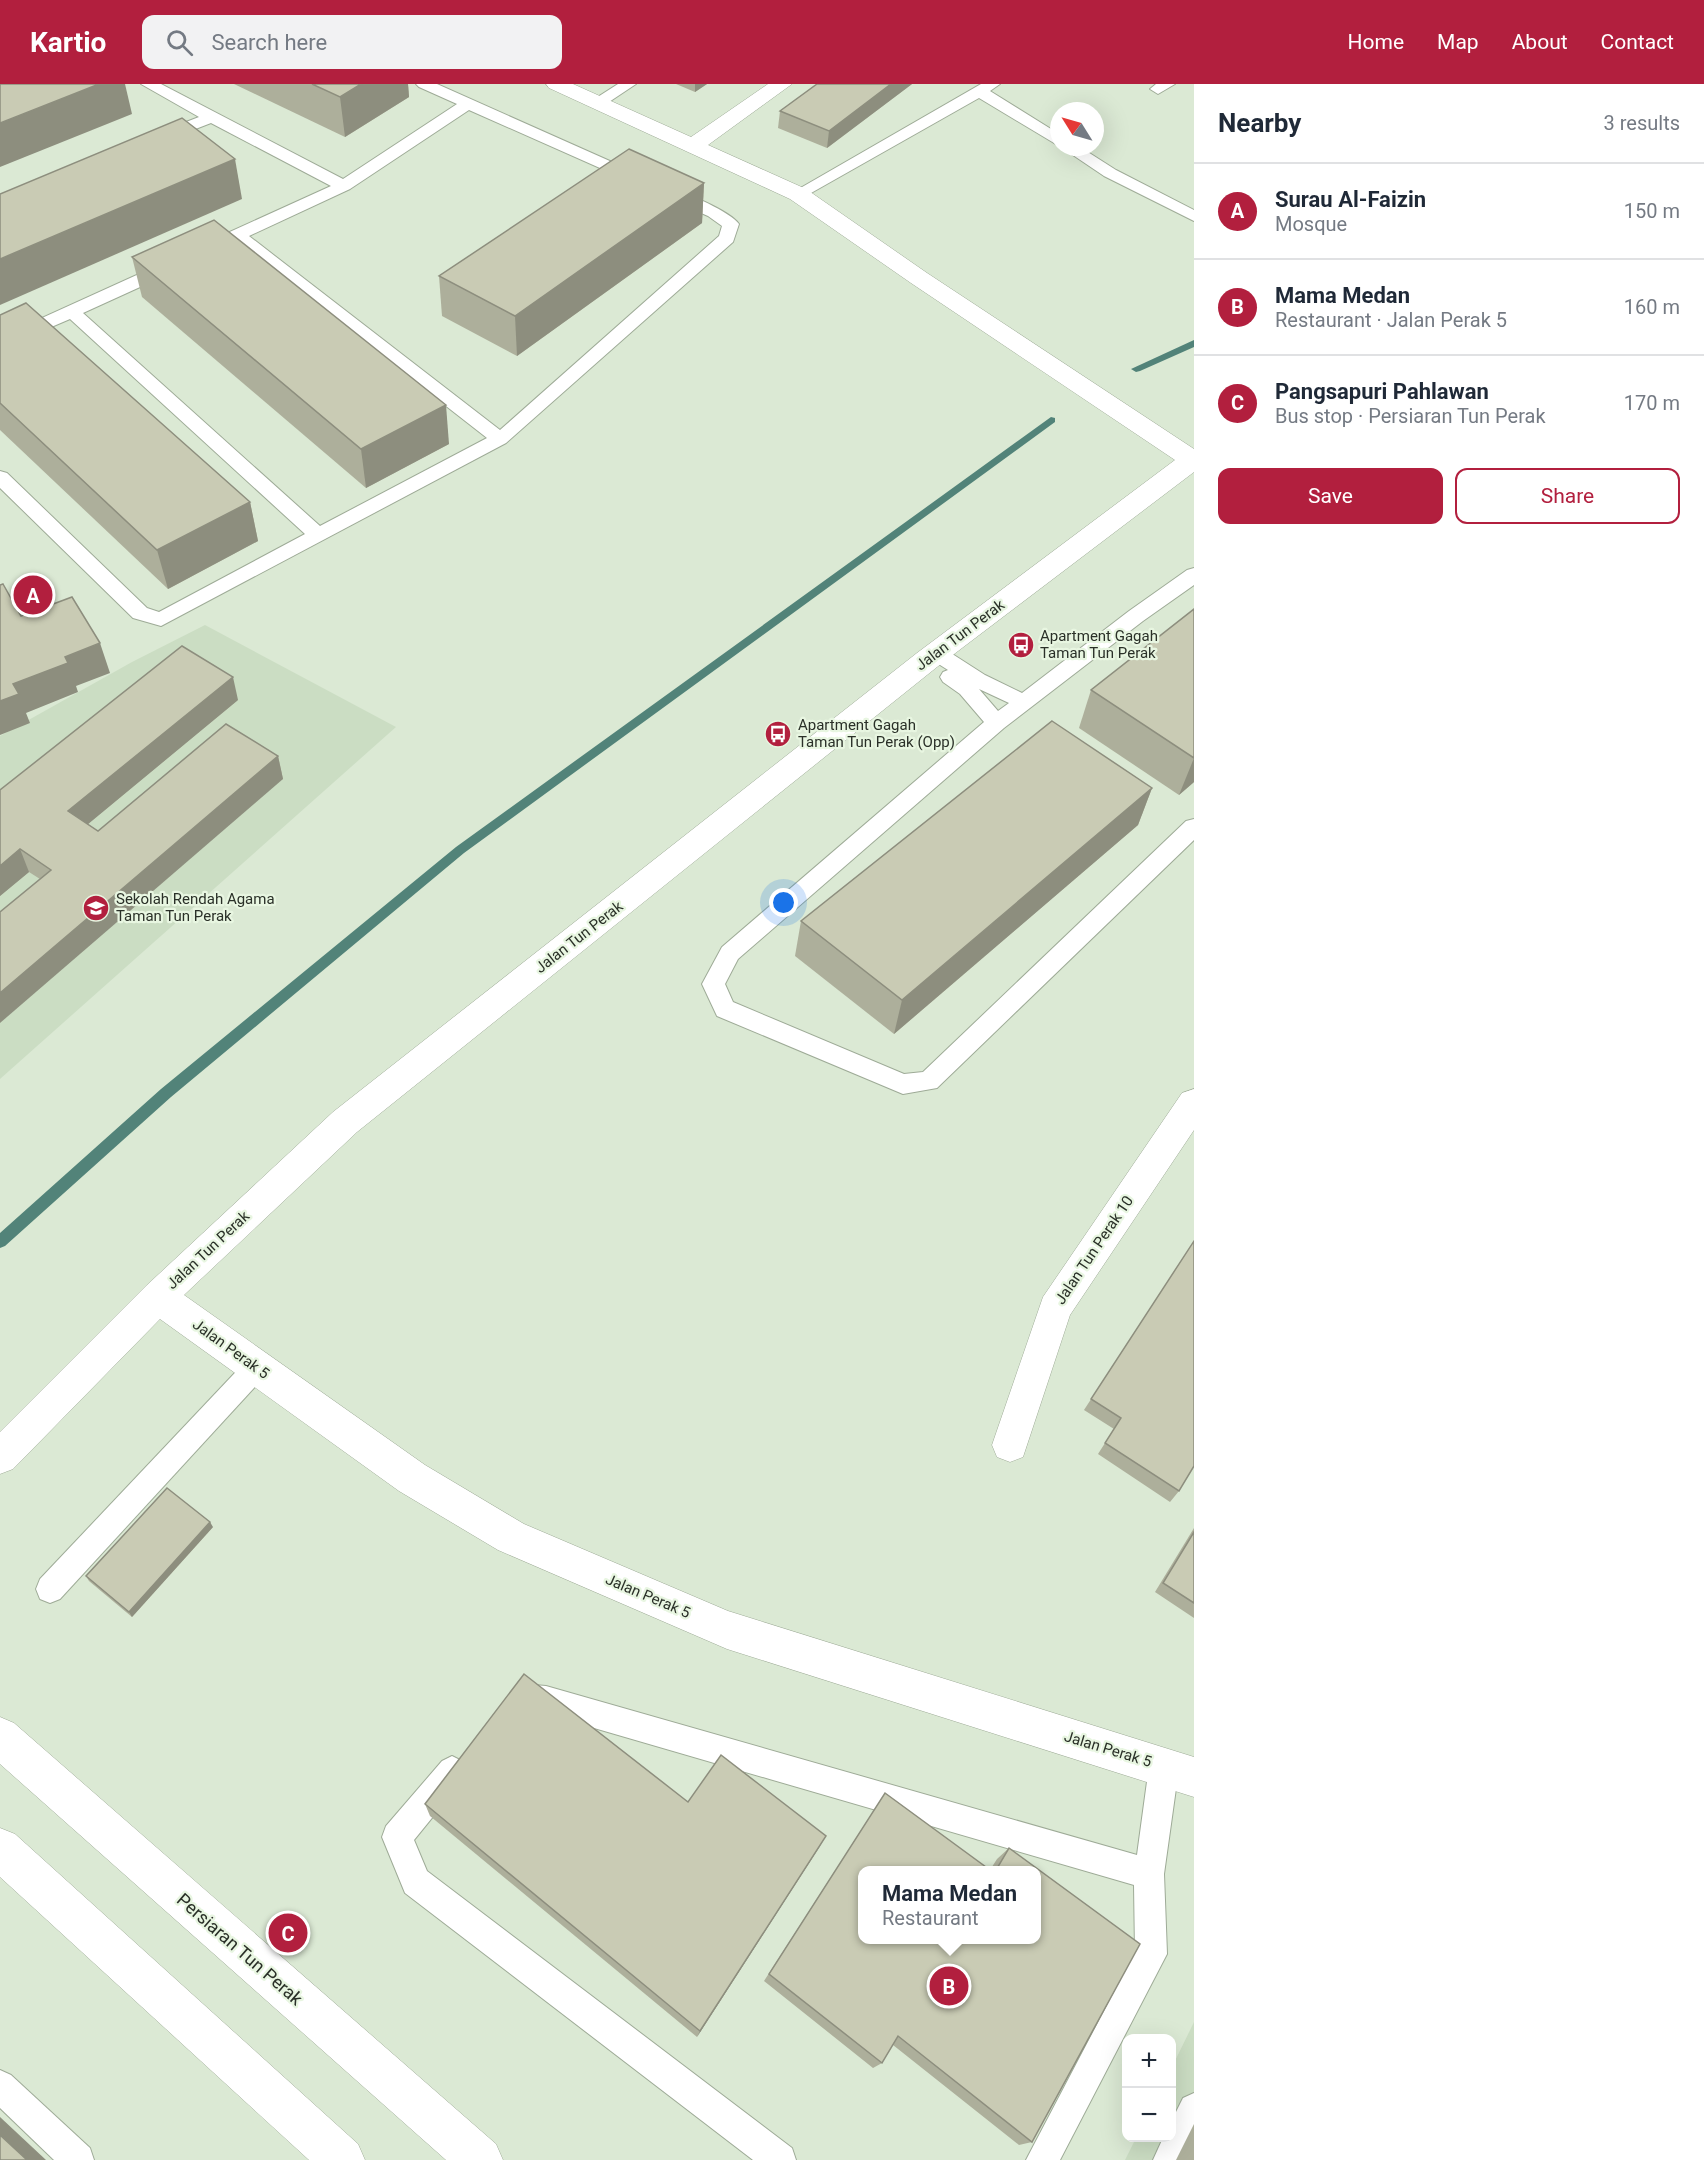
<!DOCTYPE html>
<html lang="en">
<head>
<meta charset="utf-8">
<style>
  :root { --surface:#fff; --page:#f2f2f3; --text:#1f2937; --muted:#747a83; --line:#e0e1e3; --accent:#b21f3e }
  body { margin:0; font-family:Roboto,sans-serif; background:var(--page); color:var(--text) }
  .controls { position:absolute; right:18px; bottom:18px; display:grid; overflow:hidden; border-radius:12px; box-shadow:0 6px 24px #0002 }
  .controls button { width:54px; height:54px; display:grid; place-items:center; padding:0; border:0; border-bottom:2px solid var(--line); background:var(--surface); color:var(--text); font:30px sans-serif }
  .compass { position:absolute; left:1050px; top:18px; width:54px; height:54px; border-radius:50%; background:var(--surface); box-shadow:0 6px 24px #0002; rotate:307deg }
  .you { position:absolute; left:784px; top:819px; width:21px; height:21px; margin:-15px; border:4px solid #fff; border-radius:50%; background:#1a73e8; box-shadow:0 0 0 9px #1a73e833 }
  .badge { display:grid; place-items:center; width:39px; height:39px; border-radius:50%; background:var(--accent); color:#fff; font-size:20px; font-weight:700 }
  .pin { position:absolute; translate:-50% -50%; border:3px solid #fff; box-shadow:0 2px 6px #0006 }
  .popup { position:absolute; left:858px; top:1782px; width:183px; height:78px; box-sizing:border-box; display:grid; place-content:center; border-radius:12px; background:var(--surface); filter:drop-shadow(0 2px 4px #0005); font-size:20px; white-space:nowrap; color:var(--muted) }
  .popup b { font-size:22px; color:var(--text) }
  .popup::after { content:''; position:absolute; left:50%; top:100%; margin-left:-12px; border:12px solid transparent; border-top-color:var(--surface) }
  .list { margin:0; padding:0; list-style:none }
  h2 { display:flex; justify-content:space-between; align-items:center; height:78px; margin:0; padding:0 24px; font-size:26px }
  h2 small { font-size:20px; font-weight:400; color:var(--muted) }
  .list li { display:grid; grid-template-columns:39px 1fr auto; gap:18px; align-items:center; box-sizing:border-box; height:96px; padding:0 24px; border-top:2px solid var(--line) }
  .list b { display:block; font-size:22px; white-space:nowrap }
  .list p { margin:0; font-size:20px; white-space:nowrap; color:var(--muted) }
  .list em { font-size:20px; font-style:normal; color:var(--muted) }
  .actions { display:flex; gap:12px; padding:18px 24px }
  .actions a { flex:1; padding:14px 0; border:2px solid var(--accent); border-radius:12px; text-align:center; font-size:21px; color:var(--accent) }
  .actions .main { background:var(--accent); color:#fff }
  .icon { flex:none; width:33px; height:33px; fill:none; stroke:currentColor; stroke-width:2; stroke-linecap:round; stroke-linejoin:round }
  .map { position:relative; flex:none; width:1194px; height:2076px; overflow:hidden }
  header { display:flex; align-items:center; gap:36px; box-sizing:border-box; height:84px; padding:0 30px; background:var(--accent); color:#fff }
  header strong { font-size:28px }
  nav { display:flex; gap:33px; margin-inline-start:auto; font-size:21px }
  .search { width:420px; height:54px; background:var(--page); display:flex; align-items:center; gap:15px; box-sizing:border-box; padding:0 21px; border-radius:12px; color:var(--muted); font-size:22px }
  main { display:flex }
  aside { flex:1; background:var(--surface) }
  .map>svg:first-child { display:block }
  .built { fill:#cbddc3 }
  .lines { fill:none; stroke-linecap:round; stroke-linejoin:round }
  .stream { fill:#528379; fill-rule:evenodd }
  .lane-casing { stroke:#9eab97; stroke-width:2 }
  .street-casing { stroke:#9eab97; stroke-width:1 }
  .secondary-casing { stroke:#9eab97; stroke-width:1 }
  .lane { fill:#fff; fill-rule:evenodd }
  .street { fill:#fff; fill-rule:evenodd }
  .secondary { fill:#fff; fill-rule:evenodd }
  .wall { fill:#adaf9b }
  .shaded-wall { fill:#8d8e7e }
  .building { fill:#c9cbb4; stroke:#8d8e7e; stroke-width:1.5 }
  .labels { text-anchor:middle; dominant-baseline:central; stroke-width:4.5; stroke-linejoin:round; paint-order:stroke }
  .street-label { font-size:15px; fill:#2a3028; stroke:#e8f6e1 }
  .poi-label { font-size:15px; fill:#2a3028; stroke:#e8f6e1; text-anchor:start }
  .near-street-label { font-size:18px; fill:#2a3028; stroke:#e8f6e1 }
</style>
</head>
<body>
<header>
<strong>Kartio</strong>
<div class="search"><svg class="icon" aria-label="search" viewBox="0 0 24 24"><circle cx="10" cy="10" r="6"/><path d="M15 15l6 6"/></svg>Search here</div>
<nav><a>Home</a><a>Map</a><a>About</a><a>Contact</a></nav>
</header>
<main>
<div class="map">
<svg width="1194" height="2076" viewBox="0 0 1194 2076">
  <rect width="100%" height="100%" fill="#dbe9d4"/>
  <g class="built">
    <path d="M 205,541 L 396,643 L 0,995 L 0,652 L 132,578 Z"/>
    <path d="M 1194,1938 L 1194,2076 L 1125,2076 L 1136,2054 L 1172,2054 L 1172,1983 Z"/>
  </g>
  <g class="lines">
    <g class="stream">
      <path d="M 1194,256 L 1194,263 L 1140,287 L 1136,288 L 1131,285 Z"/>
      <path d="M 1051,333 L 1055,334 L 1055,338 L 464,769 L 171,1013 L 5,1162 L 0,1164 L 0,1149 L 161,1005 L 456,763 Z"/>
    </g>
    <defs>
      <g id="lane">
        <path d="M 141,0 L 161,0 L 343,95 L 457,20 L 419,3 L 416,0 L 437,0 L 639,90 L 641,93 L 639,96 L 627,96 L 469,26 L 350,105 L 249,152 L 500,346 L 719,152 L 722,142 L 708,132 L 667,114 L 665,111 L 667,108 C 681,104 730,128 739,140 L 733,158 L 506,359 L 161,542 L 133,534 L 0,404 L 0,387 L 7,389 L 147,524 L 159,528 L 305,450 L 70,235 L 0,265 L 0,253 L 161,180 L 173,180 L 175,184 L 173,188 L 83,229 L 320,442 L 487,354 L 236,158 L 213,169 L 201,169 L 199,165 L 201,161 L 331,102 L 211,39 L 167,56 L 155,56 L 153,53 L 155,50 L 199,33 Z"/>
        <path d="M 618,0 L 636,0 L 603,22 L 593,22 L 590,19 L 593,16 Z"/>
        <path d="M 981,0 L 1000,0 L 990,7 L 1059,50 L 1059,62 L 979,14 L 804,113 L 792,113 L 790,110 Z"/>
        <path d="M 1156,0 L 1175,0 L 1158,10 L 1150,5 Z"/>
        <path d="M 1061,63 L 1080,63 L 1116,86 L 1194,126 L 1194,137 L 1104,92 Z"/>
        <path d="M 1194,484 L 1194,501 L 1143,537 L 1004,644 L 738,875 L 725,900 L 733,918 L 904,990 L 923,988 L 1186,737 L 1194,735 L 1194,756 L 937,1004 L 903,1010 L 717,932 L 702,900 L 722,863 L 984,638 L 960,610 L 943,598 L 940,593 L 943,588 L 948,586 L 929,574 L 926,569 L 929,564 L 936,562 L 943,564 L 985,591 L 1022,609 L 1129,527 L 1187,486 ZM 979,605 L 1009,619 L 998,627 Z"/>
        <path d="M 257,1271 L 266,1275 L 270,1283 L 266,1291 L 60,1515 L 50,1519 L 40,1515 L 36,1505 L 40,1495 L 248,1275 Z"/>
        <path d="M 534,1601 L 546,1602 L 1137,1771 L 1149,1683 L 1154,1673 L 1164,1668 L 1174,1673 L 1179,1683 L 1164,1790 L 1167,1870 L 1060,2076 L 1026,2076 L 1135,1868 L 1134,1801 L 546,1630 L 524,1625 L 520,1615 L 524,1605 Z"/>
        <path d="M 452,1672 L 462,1677 L 467,1687 L 462,1697 L 414,1756 L 427,1787 L 792,2064 L 796,2076 L 753,2076 L 405,1809 L 382,1753 L 386,1742 L 442,1677 Z"/>
        <path d="M 0,1986 L 11,1991 L 90,2064 L 94,2076 L 54,2076 L 0,2024 Z"/>
        <path d="M 1194,2009 L 1194,2060 L 1186,2076 L 1153,2076 L 1163,2054 L 1172,2054 L 1172,2036 L 1183,2014 Z"/>
      </g>
      <g id="street">
        <path d="M 546,0 L 573,0 L 691,53 L 768,0 L 792,0 L 708,61 L 806,105 L 927,189 L 1194,365 L 1194,388 L 937,583 L 357,1048 L 184,1211 L 425,1381 L 524,1440 L 728,1527 L 1194,1673 L 1194,1713 L 727,1565 L 498,1466 L 399,1407 L 160,1235 L 13,1385 L 0,1390 L 0,1348 L 146,1202 L 333,1028 L 917,569 L 1175,376 L 911,199 L 790,115 L 549,4 Z"/>
        <path d="M 1194,1005 L 1194,1046 L 1070,1231 L 1023,1373 L 1010,1378 L 997,1373 L 992,1361 L 1043,1213 L 1182,1009 Z"/>
      </g>
      <g id="secondary">
        <path d="M 0,1633 L 14,1639 L 496,2060 L 503,2076 L 446,2076 L 0,1680 Z"/>
        <path d="M 0,1744 L 15,1750 L 358,2060 L 365,2076 L 309,2076 L 0,1793 Z"/>
      </g>
    </defs>
    <use href="#lane" class="lane-casing"/>
    <use href="#street" class="street-casing"/>
    <use href="#secondary" class="secondary-casing"/>
    <use href="#lane" class="lane"/>
    <use href="#street" class="street"/>
    <use href="#secondary" class="secondary"/>
  </g>
  <g class="wall">
    <path d="M 234,0 L 408,0 L 409,13 L 345,53 Z"/>
    <path d="M 676,0 L 707,0 L 695,8 Z"/>
    <path d="M 817,0 L 912,0 L 827,64 L 778,44 L 780,27 Z"/>
    <path d="M 704,99 L 702,139 L 517,272 L 442,232 L 439,192 Z"/>
    <path d="M 132,173 L 449,360 L 366,404 L 142,213 Z"/>
    <path d="M 0,231 L 250,418 L 258,457 L 168,505 L 0,346 Z"/>
    <path d="M 1194,525 L 1194,698 L 1179,711 L 1079,644 L 1091,606 Z"/>
    <path d="M 238,616 L 88,740 L 98,747 L 278,672 L 283,695 L 40,795 L 29,788 L 0,812 L 0,706 Z"/>
    <path d="M 1152,704 L 1138,741 L 894,950 L 795,872 L 801,837 Z"/>
    <path d="M 1194,1157 L 1179,1407 L 1170,1418 L 1098,1370 L 1114,1345 L 1084,1326 Z"/>
    <path d="M 213,1443 L 132,1533 L 89,1497 L 86,1492 Z"/>
    <path d="M 1194,1444 L 1194,1534 L 1155,1508 Z"/>
    <path d="M 885,1709 L 990,1786 L 862,1786 L 862,1856 L 1036,1856 L 1036,1786 L 990,1786 L 997,1775 L 1009,1764 L 1140,1860 L 1032,2058 L 1019,2061 L 893,1961 L 882,1979 L 873,1984 L 764,1897 Z"/>
    <path d="M 688,1718 L 820,1762 L 697,1953 L 430,1732 L 425,1720 Z"/>
    <path d="M 1194,2040 L 1194,2076 L 1176,2076 Z"/>
  </g>
  <g class="shaded-wall">
    <path d="M 99,0 L 125,0 L 132,30 L 0,83 L 0,39 Z"/>
    <path d="M 361,0 L 408,0 L 409,13 L 345,53 L 340,13 Z"/>
    <path d="M 695,0 L 707,0 L 695,8 Z"/>
    <path d="M 891,0 L 912,0 L 827,64 L 829,47 Z"/>
    <path d="M 235,75 L 242,115 L 0,221 L 0,175 Z"/>
    <path d="M 704,99 L 702,139 L 517,272 L 515,232 Z"/>
    <path d="M 446,321 L 449,360 L 366,404 L 361,365 Z"/>
    <path d="M 250,418 L 258,457 L 168,505 L 157,466 Z"/>
    <path d="M 100,559 L 110,589 L 76,602 L 78,608 L 26,629 L 30,639 L 0,651 L 0,617 L 13,600 L 65,573 Z"/>
    <path d="M 233,593 L 238,616 L 76,750 L 68,727 Z"/>
    <path d="M 278,672 L 283,695 L 0,939 L 0,909 Z"/>
    <path d="M 1194,674 L 1194,698 L 1179,711 Z"/>
    <path d="M 1152,704 L 1138,741 L 894,950 L 902,916 Z"/>
    <path d="M 20,765 L 29,788 L 0,812 L 0,782 Z"/>
    <path d="M 210,1438 L 213,1443 L 132,1533 L 129,1528 Z"/>
    <path d="M 826,1752 L 820,1762 L 697,1953 L 700,1947 Z"/>
    <path d="M 0,2033 L 46,2076 L 27,2076 L 0,2051 Z"/>
  </g>
  <g class="building">
    <path d="M 0,0 L 99,0 L 0,39 Z"/>
    <path d="M 312,0 L 361,0 L 340,13 Z"/>
    <path d="M 817,0 L 891,0 L 829,47 L 780,27 Z"/>
    <path d="M 182,34 L 235,75 L 0,175 L 0,110 Z"/>
    <path d="M 629,65 L 704,99 L 515,232 L 439,192 Z"/>
    <path d="M 214,136 L 446,321 L 361,365 L 132,173 Z"/>
    <path d="M 26,219 L 250,418 L 157,466 L 0,319 L 0,231 Z"/>
    <path d="M 3,500 L 21,532 L 72,513 L 100,559 L 65,573 L 68,579 L 13,600 L 19,610 L 0,617 L 0,501 Z"/>
    <path d="M 1194,525 L 1194,674 L 1091,606 Z"/>
    <path d="M 182,562 L 233,593 L 68,727 L 98,747 L 226,640 L 278,672 L 0,909 L 0,828 L 51,786 L 20,765 L 0,782 L 0,706 Z"/>
    <path d="M 1052,637 L 1152,704 L 902,916 L 801,837 Z"/>
    <path d="M 1194,1157 L 1194,1382 L 1179,1407 L 1105,1359 L 1121,1334 L 1091,1315 Z"/>
    <path d="M 167,1404 L 210,1438 L 129,1528 L 86,1492 Z"/>
    <path d="M 1194,1448 L 1194,1519 L 1163,1499 Z"/>
    <path d="M 524,1590 L 688,1718 L 721,1671 L 826,1752 L 700,1947 L 425,1720 Z"/>
    <path d="M 885,1709 L 990,1786 L 862,1786 L 862,1856 L 1036,1856 L 1036,1786 L 996,1786 L 1009,1764 L 1140,1860 L 1032,2058 L 898,1952 L 882,1979 L 769,1890 Z"/>
    <path d="M 0,2051 L 27,2076 L 0,2076 Z"/>
  </g>
  <defs>
    <symbol id="bus-disc" viewBox="-11 -11 22 22"><circle r="9.5" fill="#b21f3e" stroke="#e8f6e1"/><path d="M-5-6H5V4H4V6H2V4H-2V6H-4V4H-5ZM-3.5-4V0h7V-4ZM-3.5 1.2v1.5H-2V1.2ZM2 1.2v1.5H3.5V1.2Z" fill="#fff"/></symbol>
    <symbol id="school-disc" viewBox="-11 -11 22 22"><circle r="9.5" fill="#b21f3e" stroke="#e8f6e1"/><path d="M0-5L7-2L0 1L-7-2ZM-4 1L0 2.5L4 1V4Q0 6-4 4Z" fill="#fff"/></symbol>
  </defs>
  <g fill-rule="evenodd">
    <use href="#bus-disc" x="1006" y="546" width="30" height="30"/>
    <use href="#bus-disc" x="763" y="635" width="30" height="30"/>
    <use href="#school-disc" x="81" y="809" width="30" height="30"/>
  </g>
  <g class="labels">
    <g class="street-label">
      <text transform="translate(960 551) rotate(-37)">Jalan Tun Perak</text>
      <text transform="translate(579 853) rotate(-38)">Jalan Tun Perak</text>
      <text transform="translate(208 1166) rotate(-43)">Jalan Tun Perak</text>
      <text transform="translate(1094 1166) rotate(-56)">Jalan Tun Perak 10</text>
      <text transform="translate(231 1265) rotate(36)">Jalan Perak 5</text>
      <text transform="translate(648 1512) rotate(23)">Jalan Perak 5</text>
      <text transform="translate(1108 1665) rotate(17)">Jalan Perak 5</text>
    </g>
    <g class="poi-label">
      <text x="1040" y="552">Apartment Gagah<tspan x="1040" dy="17">Taman Tun Perak</tspan></text>
      <text x="798" y="641">Apartment Gagah<tspan x="798" dy="17">Taman Tun Perak (Opp)</tspan></text>
      <text x="116" y="815">Sekolah Rendah Agama<tspan x="116" dy="17">Taman Tun Perak</tspan></text>
    </g>
    <g class="near-street-label">
      <text transform="translate(240 1865) rotate(41)">Persiaran Tun Perak</text>
    </g>
  </g>
</svg>
<div class="controls">
<button>+</button>
<button>−</button>
</div>
<svg class="compass" viewBox="-18 -18 36 36"><path d="M0-13l5 13h-10z" fill="#e53935"/><path d="M0 13l5-13h-10z" fill="#747a83"/></svg>
<div class="you"></div>
<div class="pin badge" style="left:33px;top:511px">A</div>
<div class="pin badge" style="left:949px;top:1902px">B</div>
<div class="popup"><b>Mama Medan</b>Restaurant</div>
<div class="pin badge" style="left:288px;top:1849px">C</div>
</div>
<aside>
<h2>Nearby<small>3 results</small></h2>
<ul class="list">
<li><span class="badge">A</span><div><b>Surau Al-Faizin</b><p>Mosque</p></div><em>150 m</em></li>
<li><span class="badge">B</span><div><b>Mama Medan</b><p>Restaurant · Jalan Perak 5</p></div><em>160 m</em></li>
<li><span class="badge">C</span><div><b>Pangsapuri Pahlawan</b><p>Bus stop · Persiaran Tun Perak</p></div><em>170 m</em></li>
</ul>
<div class="actions"><a class="main">Save</a><a>Share</a></div>
</aside>
</main>
</body>
</html>
